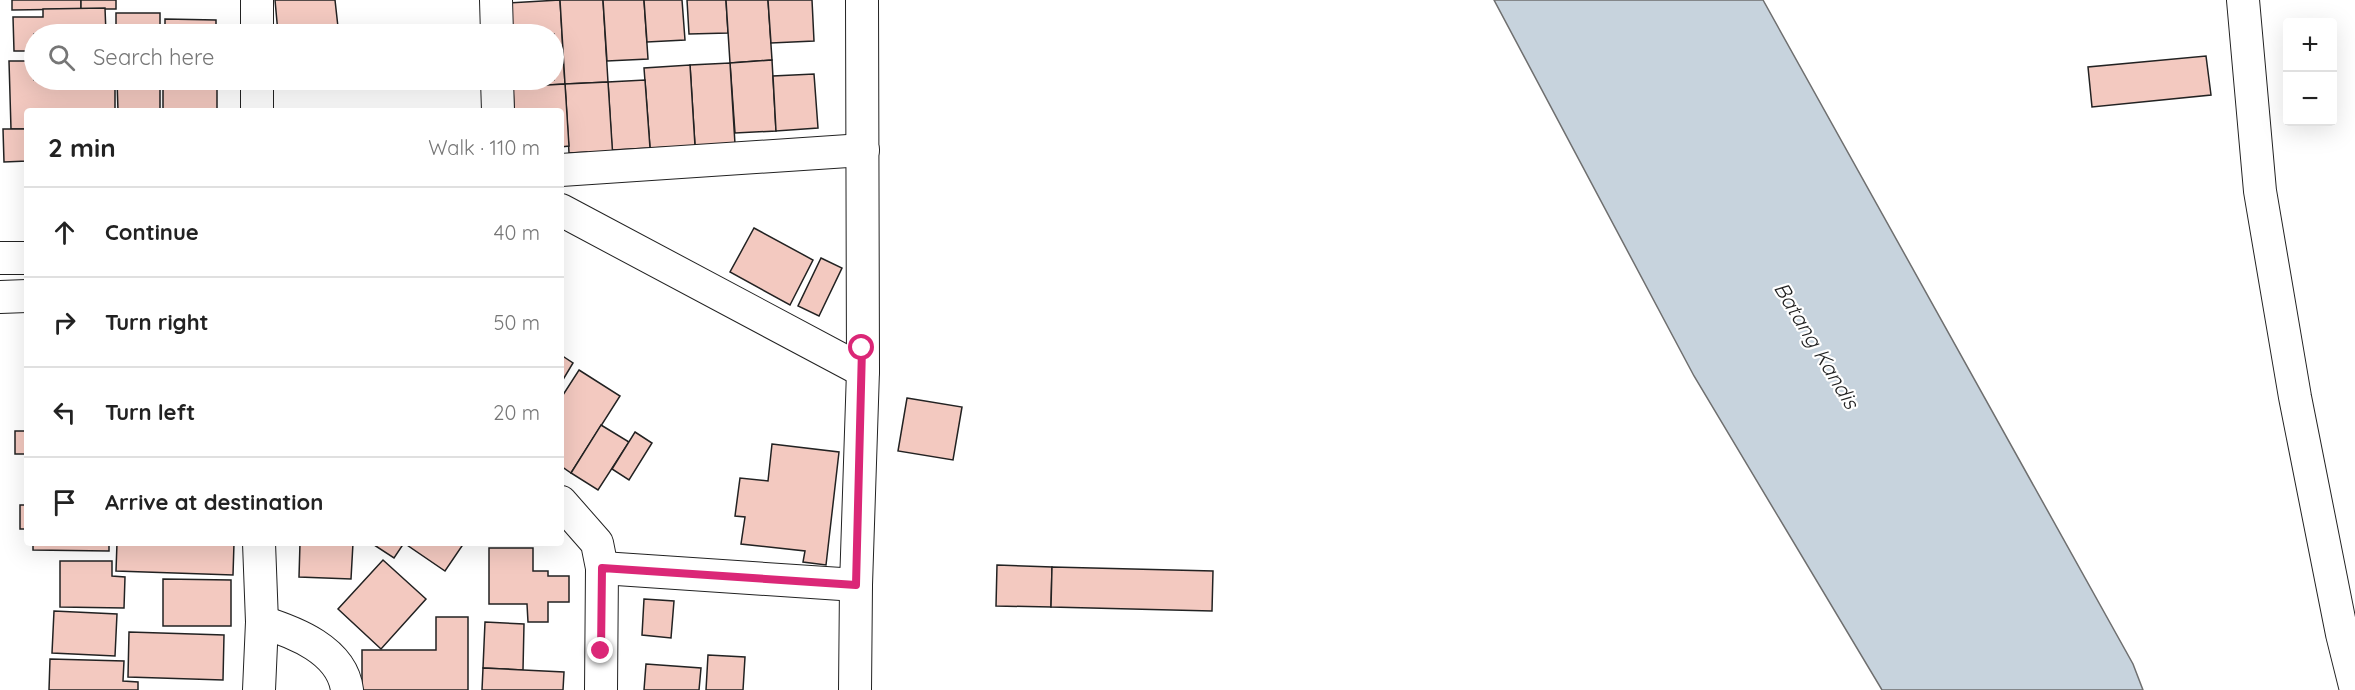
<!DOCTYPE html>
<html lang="en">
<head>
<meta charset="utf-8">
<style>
  :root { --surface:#fff; --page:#f6f6f6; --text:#222; --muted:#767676; --line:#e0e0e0 }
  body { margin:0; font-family:Quicksand,sans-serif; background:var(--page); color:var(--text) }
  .controls { position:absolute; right:18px; top:18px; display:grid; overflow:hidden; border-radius:6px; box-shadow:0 6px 24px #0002 }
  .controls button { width:54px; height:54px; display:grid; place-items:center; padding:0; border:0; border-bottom:2px solid var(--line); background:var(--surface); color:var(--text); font:30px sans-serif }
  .stop { position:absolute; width:18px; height:18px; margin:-14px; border:4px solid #db2777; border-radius:50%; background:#fff }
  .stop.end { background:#db2777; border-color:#fff; box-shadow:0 2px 6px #0008 }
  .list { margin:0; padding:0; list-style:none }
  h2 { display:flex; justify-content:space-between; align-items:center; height:78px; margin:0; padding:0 24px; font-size:26px }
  h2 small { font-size:20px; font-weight:400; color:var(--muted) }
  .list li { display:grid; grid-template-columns:39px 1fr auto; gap:18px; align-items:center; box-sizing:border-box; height:90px; padding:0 24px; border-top:2px solid var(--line) }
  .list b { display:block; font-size:22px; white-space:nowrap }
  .list em { font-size:20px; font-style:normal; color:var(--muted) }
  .icon { flex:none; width:33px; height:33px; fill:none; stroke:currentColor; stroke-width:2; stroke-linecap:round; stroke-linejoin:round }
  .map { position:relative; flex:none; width:2355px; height:690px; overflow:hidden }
  .search { position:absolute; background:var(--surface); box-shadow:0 6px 24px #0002; left:24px; top:24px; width:540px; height:66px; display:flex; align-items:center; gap:15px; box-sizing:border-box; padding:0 21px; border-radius:33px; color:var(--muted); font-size:22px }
  .panel { position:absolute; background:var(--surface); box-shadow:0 6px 24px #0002; left:24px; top:108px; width:540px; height:438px; border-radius:6px }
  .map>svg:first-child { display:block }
  .water { fill:#c7d3dd; stroke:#6f6f6f; stroke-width:1.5 }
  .building { fill:#f3c9c0; stroke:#222; stroke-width:1.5 }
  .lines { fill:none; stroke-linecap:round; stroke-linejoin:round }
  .street-casing { stroke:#222; stroke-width:34 }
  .street { stroke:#fff; stroke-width:32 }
  .route { stroke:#db2777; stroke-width:8 }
  .labels { text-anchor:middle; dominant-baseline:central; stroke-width:4.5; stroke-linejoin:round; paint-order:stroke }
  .water-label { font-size:21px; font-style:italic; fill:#222; stroke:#fff }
</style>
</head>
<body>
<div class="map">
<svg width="2355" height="690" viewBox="0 0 2355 690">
  <rect width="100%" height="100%" fill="#fff"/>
  <path class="water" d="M 1494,0 L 1763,0 L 2133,664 L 2143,690 L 1882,690 L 1694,376 Z"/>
  <g class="building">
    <path d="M 12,0 L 81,0 L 81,9 L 12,10 Z"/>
    <rect x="81" y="0" width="35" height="9"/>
    <path d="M 275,0 L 335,0 L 338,27 L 278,33 Z"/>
    <path d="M 560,0 L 565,84 L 513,87 L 512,80 L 554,80 L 554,34 L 509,34 L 507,3 Z"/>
    <path d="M 560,0 L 603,0 L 608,82 L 565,84 Z"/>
    <path d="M 603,0 L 644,0 L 648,59 L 607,61 Z"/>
    <path d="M 644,0 L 682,0 L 685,40 L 647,42 Z"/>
    <path d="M 687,0 L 726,0 L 728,33 L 689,34 Z"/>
    <path d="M 726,0 L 768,0 L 772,60 L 730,63 Z"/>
    <path d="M 768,0 L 812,0 L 814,41 L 771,43 Z"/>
    <path d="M 105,8 L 106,34 L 34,34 L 34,51 L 14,51 L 13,17 L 43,17 L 43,9 Z"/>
    <rect x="116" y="13" width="44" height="21"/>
    <path d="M 165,19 L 216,20 L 216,34 L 165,34 Z"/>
    <path d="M 2206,56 L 2211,95 L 2092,107 L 2088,67 Z"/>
    <path d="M 772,60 L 776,131 L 735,133 L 730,63 Z"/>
    <path d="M 9,61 L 34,61 L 34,80 L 115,80 L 115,111 L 27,111 L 27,129 L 11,129 Z"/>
    <path d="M 730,63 L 735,144 L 695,146 L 690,65 Z"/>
    <path d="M 690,65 L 695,146 L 650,148 L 644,68 Z"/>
    <path d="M 814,74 L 818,128 L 776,131 L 773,76 Z"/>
    <path d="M 117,80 L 160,80 L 160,111 L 118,111 Z"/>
    <rect x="163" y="80" width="54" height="31"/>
    <path d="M 645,80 L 650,148 L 612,150 L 608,82 Z"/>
    <path d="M 608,82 L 613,159 L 588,161 L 587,152 L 569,153 L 565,84 Z"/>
    <path d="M 565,84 L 569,146 L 561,147 L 561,111 L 514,111 L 513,87 Z"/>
    <path d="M 3,129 L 27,129 L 27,161 L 4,162 Z"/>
    <path d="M 754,228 L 813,260 L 790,305 L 730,272 Z"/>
    <path d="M 821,258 L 842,268 L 819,316 L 798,306 Z"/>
    <path d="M 561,355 L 573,363 L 561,383 Z"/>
    <path d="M 579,370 L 620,396 L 571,473 L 561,466 L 561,398 Z"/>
    <path d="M 907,398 L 962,407 L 953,460 L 898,451 Z"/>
    <path d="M 601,425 L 629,442 L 598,490 L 571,473 Z"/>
    <rect x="15" y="431" width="12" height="23"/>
    <path d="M 635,432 L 652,443 L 629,480 L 612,469 Z"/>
    <path d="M 772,444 L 839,452 L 826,565 L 803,562 L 805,551 L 741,544 L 745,517 L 735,516 L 740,478 L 768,481 Z"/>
    <rect x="20" y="505" width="7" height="24"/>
    <path d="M 33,543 L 109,543 L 109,551 L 33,550 Z"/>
    <path d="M 117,543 L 234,543 L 233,575 L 116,571 Z"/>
    <path d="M 300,543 L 353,543 L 351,579 L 299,577 Z"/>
    <path d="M 371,543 L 404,543 L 394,558 Z"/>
    <path d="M 404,543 L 464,543 L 445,571 Z"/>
    <path d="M 489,548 L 533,548 L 533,571 L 548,571 L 548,576 L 569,576 L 569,602 L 548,602 L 548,622 L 528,622 L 527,604 L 489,604 Z"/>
    <path d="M 383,560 L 426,599 L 381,649 L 338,609 Z"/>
    <path d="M 60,561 L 112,561 L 112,576 L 125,577 L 124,608 L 60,607 Z"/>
    <path d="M 997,565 L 1052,567 L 1051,607 L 996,606 Z"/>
    <path d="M 1052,567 L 1213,571 L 1212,611 L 1051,607 Z"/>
    <path d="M 163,579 L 231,580 L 231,626 L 163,626 Z"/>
    <path d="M 644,599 L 674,601 L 671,638 L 642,635 Z"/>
    <path d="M 54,611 L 117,614 L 115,656 L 52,653 Z"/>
    <path d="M 436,617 L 468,617 L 468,690 L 362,690 L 362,650 L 436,650 Z"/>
    <path d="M 485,622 L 524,624 L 523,670 L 483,668 Z"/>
    <path d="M 129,632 L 224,635 L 223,680 L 128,677 Z"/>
    <path d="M 708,655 L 745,657 L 743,690 L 706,690 Z"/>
    <path d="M 50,659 L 124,661 L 123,681 L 138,682 L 138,690 L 49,690 Z"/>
    <path d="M 646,664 L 701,668 L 699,690 L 644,690 Z"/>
    <path d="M 483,668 L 564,672 L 563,690 L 482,690 Z"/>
  </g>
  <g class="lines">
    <defs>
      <g id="street">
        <path d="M 257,0 L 257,34"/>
        <path d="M 496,0 L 497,34"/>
        <path d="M 2243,0 L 2260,191 L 2295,397 L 2342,634 L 2355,686"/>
        <path d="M 497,80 L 498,111"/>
        <path d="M 257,111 L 257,80"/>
        <path d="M 561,170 L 863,150"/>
        <path d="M 561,210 L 863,371"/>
        <path d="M 0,258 L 27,258"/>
        <path d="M 0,297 L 27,296"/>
        <path d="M 561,502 L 597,543 L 602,568 L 601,690"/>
        <path d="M 602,568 L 856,585 L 863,371 L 862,0"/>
        <path d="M 262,622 C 294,632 342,650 347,690"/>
        <path d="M 259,690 L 262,622 L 259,543"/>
        <path d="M 855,690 L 856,585"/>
      </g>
    </defs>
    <use href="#street" class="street-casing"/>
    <use href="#street" class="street"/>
  </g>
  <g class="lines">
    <path class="route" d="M 601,651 L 602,568 L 856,585 L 862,348"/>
  </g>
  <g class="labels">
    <g class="water-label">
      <text transform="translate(1817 345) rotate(59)">Batang Kandis</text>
    </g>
  </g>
</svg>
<div class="controls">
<button>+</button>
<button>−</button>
</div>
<div class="stop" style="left:862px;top:348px"></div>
<div class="stop end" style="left:601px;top:651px"></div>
<div class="search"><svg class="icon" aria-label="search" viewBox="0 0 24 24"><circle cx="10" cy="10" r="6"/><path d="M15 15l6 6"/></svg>Search here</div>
<section class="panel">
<h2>2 min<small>Walk · 110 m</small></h2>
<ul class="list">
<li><svg class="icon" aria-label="ahead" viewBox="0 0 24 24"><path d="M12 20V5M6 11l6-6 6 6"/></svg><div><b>Continue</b></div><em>40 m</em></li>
<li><svg class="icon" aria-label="right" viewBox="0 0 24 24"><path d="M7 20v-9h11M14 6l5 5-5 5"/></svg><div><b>Turn right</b></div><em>50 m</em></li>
<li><svg class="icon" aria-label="left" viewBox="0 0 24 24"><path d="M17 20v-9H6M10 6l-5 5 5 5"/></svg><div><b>Turn left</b></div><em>20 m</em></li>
<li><svg class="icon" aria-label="arrive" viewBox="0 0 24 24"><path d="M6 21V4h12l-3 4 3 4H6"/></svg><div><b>Arrive at destination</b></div></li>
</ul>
</section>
</div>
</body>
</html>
